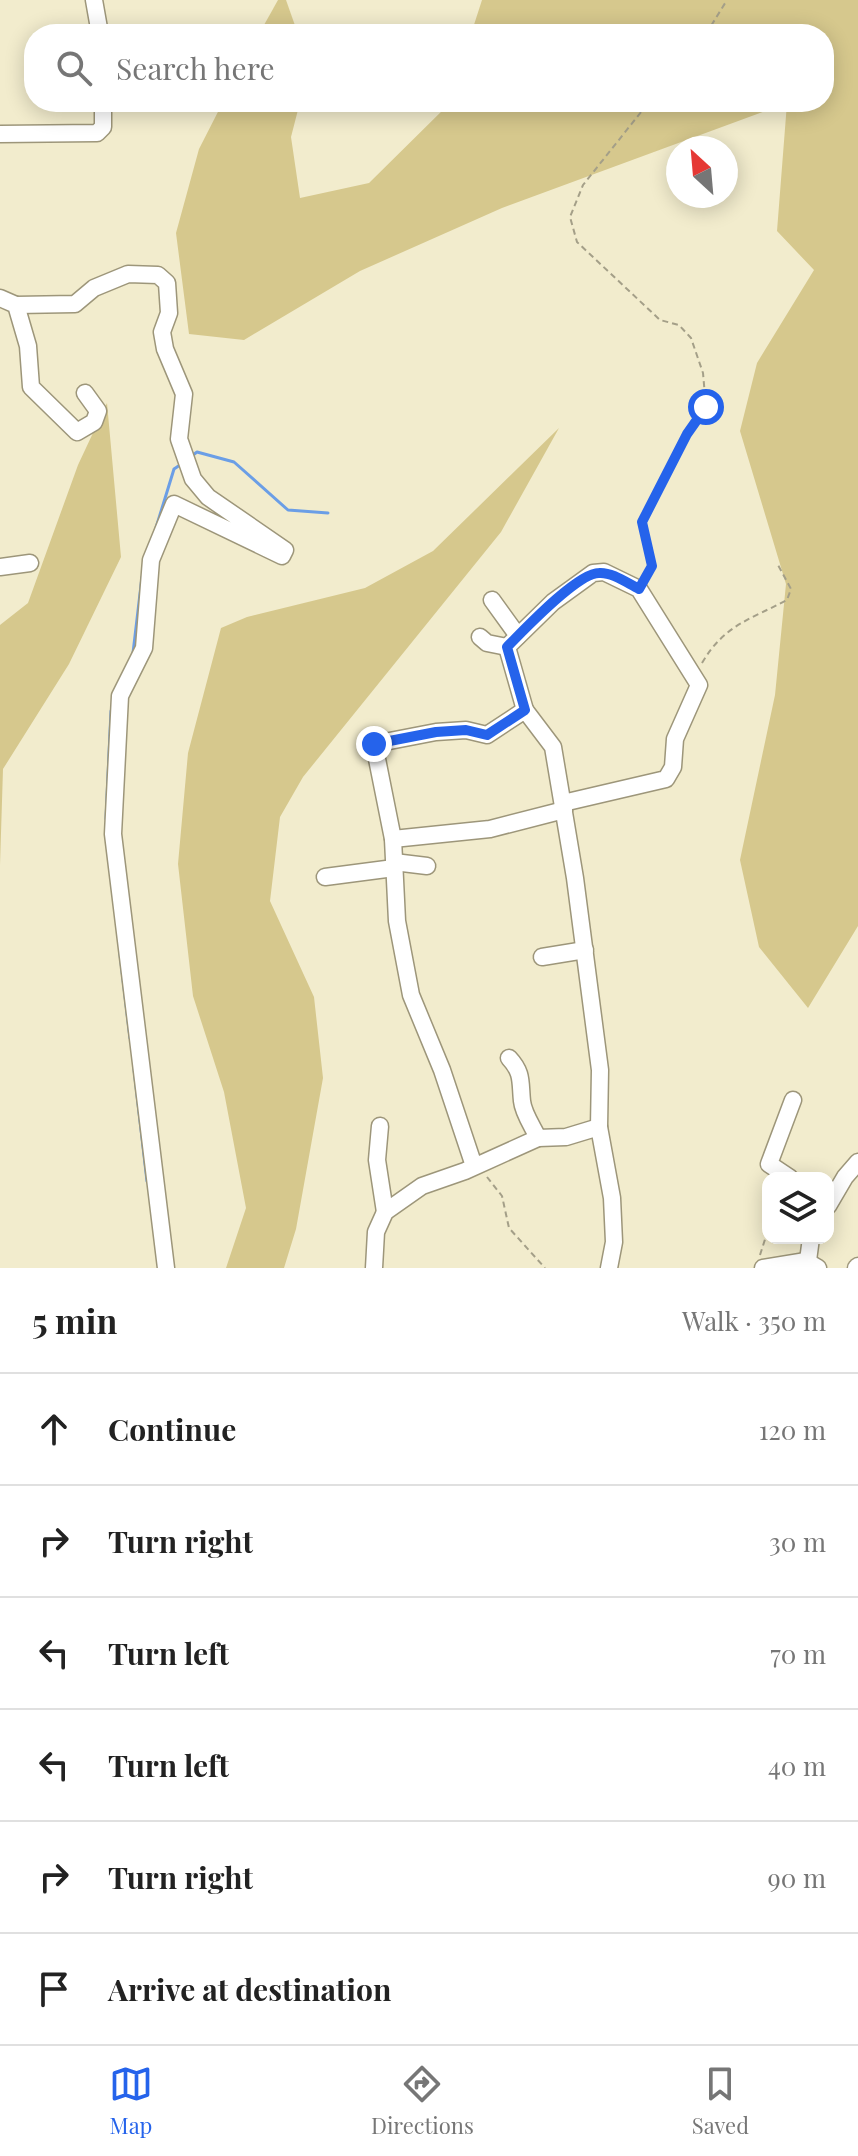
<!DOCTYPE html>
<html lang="en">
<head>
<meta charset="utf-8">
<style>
  :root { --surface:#fff; --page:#f2f2f2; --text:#222; --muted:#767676; --line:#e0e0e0; --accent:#2563eb }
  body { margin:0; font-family:"Playfair Display",serif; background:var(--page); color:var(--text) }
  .controls { position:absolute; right:24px; bottom:24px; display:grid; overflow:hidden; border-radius:16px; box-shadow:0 4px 20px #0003 }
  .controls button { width:72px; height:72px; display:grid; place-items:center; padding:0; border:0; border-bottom:2px solid var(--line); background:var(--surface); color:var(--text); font:40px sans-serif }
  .compass { position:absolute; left:666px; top:136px; width:72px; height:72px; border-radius:50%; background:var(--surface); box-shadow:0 4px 20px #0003; rotate:334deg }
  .stop { position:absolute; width:24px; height:24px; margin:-18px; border:6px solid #2563eb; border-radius:50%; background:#fff }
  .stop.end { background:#2563eb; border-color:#fff; box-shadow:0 2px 8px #0008 }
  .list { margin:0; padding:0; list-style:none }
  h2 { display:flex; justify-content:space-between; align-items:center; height:104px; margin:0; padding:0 32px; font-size:34px }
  h2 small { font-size:26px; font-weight:400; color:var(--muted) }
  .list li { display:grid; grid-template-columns:52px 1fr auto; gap:24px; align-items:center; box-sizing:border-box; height:112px; padding:0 32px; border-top:2px solid var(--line) }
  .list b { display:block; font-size:30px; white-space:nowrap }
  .list em { font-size:26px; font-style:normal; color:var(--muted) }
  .icon { flex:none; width:44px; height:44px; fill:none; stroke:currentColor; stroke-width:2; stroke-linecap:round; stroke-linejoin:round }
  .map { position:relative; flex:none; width:858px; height:1268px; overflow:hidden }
  .search { position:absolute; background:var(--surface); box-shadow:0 4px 20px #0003; left:24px; right:24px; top:24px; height:88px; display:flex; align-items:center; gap:20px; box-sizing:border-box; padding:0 28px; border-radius:32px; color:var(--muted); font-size:30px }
  .sheet { height:776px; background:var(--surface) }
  nav { display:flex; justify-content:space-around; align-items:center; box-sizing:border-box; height:112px; border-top:2px solid var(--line); background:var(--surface); font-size:22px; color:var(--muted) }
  nav a { display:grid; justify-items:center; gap:4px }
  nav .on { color:var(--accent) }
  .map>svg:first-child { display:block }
  .green { fill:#d6c88d }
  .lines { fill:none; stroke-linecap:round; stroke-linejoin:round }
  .stream { stroke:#6b9ee6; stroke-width:3 }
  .minor-casing { stroke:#9d967a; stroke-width:19 }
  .path { stroke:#a49f88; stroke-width:2; stroke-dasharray:6 4; stroke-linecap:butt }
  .minor { stroke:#fff; stroke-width:16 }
  .route { stroke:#2563eb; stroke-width:10 }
</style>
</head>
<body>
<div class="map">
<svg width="858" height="1268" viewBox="0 0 858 1268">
  <rect width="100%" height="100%" fill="#f2eccd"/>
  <g class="green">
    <path d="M 278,0 L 286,0 L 298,34 L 259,34 Z"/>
    <path d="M 482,0 L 858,0 L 858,926 L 808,1008 L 759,947 L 740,860 L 775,695 L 786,584 L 740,431 L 757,363 L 814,270 L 777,231 L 787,103 L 502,208 L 360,271 L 244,340 L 189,334 L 176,233 L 199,149 L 223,102 L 300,102 L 291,137 L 300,198 L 369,183 L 451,102 L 824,102 L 824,34 L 471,34 Z"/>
    <path d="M 107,403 L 121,557 L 69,664 L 3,769 L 0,865 L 0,625 L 28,603 L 78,465 Z"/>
    <path d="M 559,428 L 501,532 L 303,777 L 280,817 L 270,901 L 314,997 L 323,1078 L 296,1229 L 284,1268 L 226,1268 L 246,1208 L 224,1092 L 193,996 L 178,864 L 188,753 L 221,628 L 247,617 L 365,588 L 433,551 Z"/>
  </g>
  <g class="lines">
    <g class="stream">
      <path d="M 193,455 L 197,452 L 234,462 L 288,510 L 328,513"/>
      <path d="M 155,531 L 174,469 L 180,465"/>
      <path d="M 133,653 L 142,577"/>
      <path d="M 106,819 L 111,711"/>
      <path d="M 120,954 L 130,1038"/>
      <path d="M 134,1069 L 147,1181"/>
    </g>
    <defs>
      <g id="minor">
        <path d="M 94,0 L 100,34"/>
        <path d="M 0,134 L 97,133 L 103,127 L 103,102"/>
        <path d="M 0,298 L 16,305 L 28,346 L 31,387 L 77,432 L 94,422 L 98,411 L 85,393"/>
        <path d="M 16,305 L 75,304 L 94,288 L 128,274 L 158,275 L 167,283 L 169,313 L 162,332 L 165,349 L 184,394 L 179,439 L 193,479 L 208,497 L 285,550 L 282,556 L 174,504 L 151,560 L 144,648 L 120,696 L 113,834 L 166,1268"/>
        <path d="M 0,567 L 30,563"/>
        <path d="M 492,600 L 518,636"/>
        <path d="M 480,637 L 487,643 L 507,647"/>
        <path d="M 525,710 L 507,647 L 553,602 L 593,573 L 604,572 L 639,589 L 699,685 L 675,739 L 673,767 L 666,779 L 563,803"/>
        <path d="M 393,839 L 490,829 L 564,810"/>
        <path d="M 394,862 L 427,866"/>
        <path d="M 325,877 L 394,868"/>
        <path d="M 542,957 L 585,950"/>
        <path d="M 509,1058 C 523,1073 520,1082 522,1101 C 523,1113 533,1127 538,1138"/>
        <path d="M 380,1126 L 377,1160 L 385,1212"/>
        <path d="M 474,1166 L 442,1070 L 411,995 L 397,921 L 393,839 L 374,744 L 436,732 L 466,730 L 487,735 L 525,710 L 553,747 L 575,878 L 600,1070 L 599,1127 L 612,1198 L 614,1242 L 609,1268"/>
        <path d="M 790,1178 L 769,1164 L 793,1100"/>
        <path d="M 828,1206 L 845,1177 L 858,1162"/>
        <path d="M 374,1268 L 376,1232 L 385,1212 L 422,1186 L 465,1171 L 538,1138 L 566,1137 L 599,1127"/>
        <path d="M 763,1268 L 806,1261 L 818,1268"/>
        <path d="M 807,1268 L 811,1238"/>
        <path d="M 856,1268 L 858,1266"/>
      </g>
    </defs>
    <use href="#minor" class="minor-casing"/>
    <g class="path">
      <path d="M 706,34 L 727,0"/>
      <path d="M 647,578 L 652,566 L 642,522 L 687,434 L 706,407 L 703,373 L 691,338 L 679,325 L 660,320 L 577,242 L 570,217 L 583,185 L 649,102"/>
      <path d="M 702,663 C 724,625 751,619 787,600 L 791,589 L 778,565"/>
      <path d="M 487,1177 L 502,1196 L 509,1228 L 545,1268"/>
      <path d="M 760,1255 L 768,1230"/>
    </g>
    <use href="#minor" class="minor"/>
  </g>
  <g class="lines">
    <path class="route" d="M 374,744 L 436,732 L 466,730 L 487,735 L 525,710 L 507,647 C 523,631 577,573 599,573 C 612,572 627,583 639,589 L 652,566 L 642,522 L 687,434 L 706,407"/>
  </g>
</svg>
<div class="controls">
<button><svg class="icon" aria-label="layers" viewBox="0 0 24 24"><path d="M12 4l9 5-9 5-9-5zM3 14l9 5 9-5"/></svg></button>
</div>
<svg class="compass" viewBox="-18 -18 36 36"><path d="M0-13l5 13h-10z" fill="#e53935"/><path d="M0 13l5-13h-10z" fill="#767676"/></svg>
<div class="stop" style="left:706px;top:407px"></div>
<div class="stop end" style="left:374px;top:744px"></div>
<div class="search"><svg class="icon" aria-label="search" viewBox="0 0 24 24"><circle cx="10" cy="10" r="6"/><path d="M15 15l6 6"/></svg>Search here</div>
</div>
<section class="sheet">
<h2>5 min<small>Walk · 350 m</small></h2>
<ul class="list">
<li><svg class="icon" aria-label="ahead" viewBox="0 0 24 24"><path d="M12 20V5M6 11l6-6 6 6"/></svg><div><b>Continue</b></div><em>120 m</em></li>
<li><svg class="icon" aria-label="right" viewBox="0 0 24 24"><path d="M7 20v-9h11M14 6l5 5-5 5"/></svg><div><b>Turn right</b></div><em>30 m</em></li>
<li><svg class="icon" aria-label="left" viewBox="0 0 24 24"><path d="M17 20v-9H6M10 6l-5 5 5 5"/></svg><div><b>Turn left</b></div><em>70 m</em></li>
<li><svg class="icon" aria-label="left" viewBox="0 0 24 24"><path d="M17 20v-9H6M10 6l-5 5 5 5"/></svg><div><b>Turn left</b></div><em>40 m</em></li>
<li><svg class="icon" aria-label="right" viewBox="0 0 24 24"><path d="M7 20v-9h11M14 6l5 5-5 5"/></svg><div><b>Turn right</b></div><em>90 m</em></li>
<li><svg class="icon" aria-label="arrive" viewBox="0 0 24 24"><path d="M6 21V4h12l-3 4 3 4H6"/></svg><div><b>Arrive at destination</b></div></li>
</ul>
</section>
<nav>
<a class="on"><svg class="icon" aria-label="map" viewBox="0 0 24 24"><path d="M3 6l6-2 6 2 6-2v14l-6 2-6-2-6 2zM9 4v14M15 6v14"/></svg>Map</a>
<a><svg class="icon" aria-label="directions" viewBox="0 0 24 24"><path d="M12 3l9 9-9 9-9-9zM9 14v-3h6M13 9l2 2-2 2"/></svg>Directions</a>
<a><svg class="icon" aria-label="saved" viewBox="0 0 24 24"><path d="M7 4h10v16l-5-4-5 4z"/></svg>Saved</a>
</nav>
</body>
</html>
